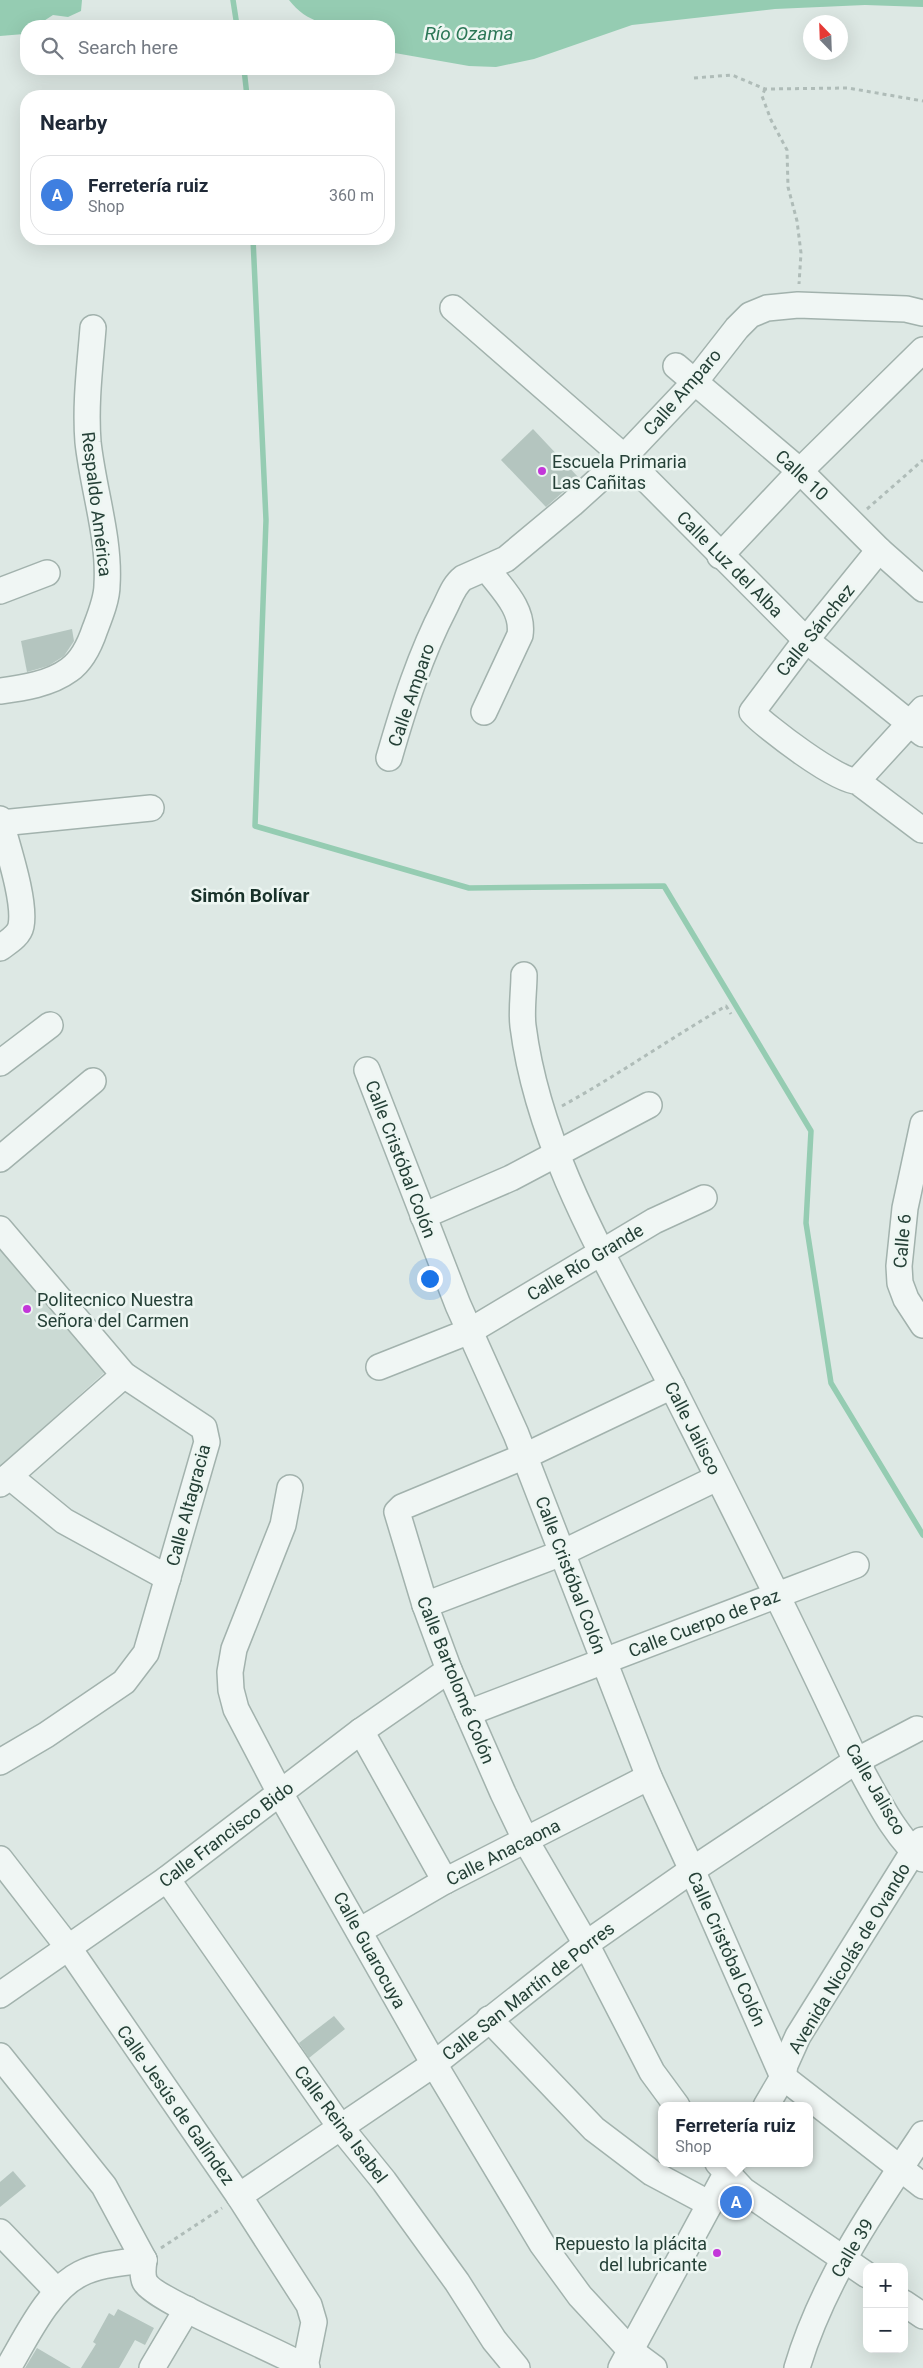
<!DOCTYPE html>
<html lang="en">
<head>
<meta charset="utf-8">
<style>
  :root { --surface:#fff; --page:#f2f2f3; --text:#1f2937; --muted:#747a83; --line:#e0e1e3; --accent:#7c3aed }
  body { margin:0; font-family:Roboto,sans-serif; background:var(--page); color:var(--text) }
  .controls { position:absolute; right:15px; bottom:15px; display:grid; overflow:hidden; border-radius:10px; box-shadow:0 5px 20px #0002 }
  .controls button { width:45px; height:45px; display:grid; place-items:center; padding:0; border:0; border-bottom:1px solid var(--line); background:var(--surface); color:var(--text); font:25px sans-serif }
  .compass { position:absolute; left:803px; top:15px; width:45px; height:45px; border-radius:50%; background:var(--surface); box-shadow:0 5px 20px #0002; rotate:337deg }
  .you { position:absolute; left:429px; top:1278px; width:18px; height:18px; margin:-12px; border:4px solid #fff; border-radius:50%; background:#1a73e8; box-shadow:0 0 0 8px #1a73e833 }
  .badge { display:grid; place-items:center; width:32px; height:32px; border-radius:50%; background:var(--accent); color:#fff; font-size:16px; font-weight:700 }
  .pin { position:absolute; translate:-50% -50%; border:2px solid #fff; box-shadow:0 1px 5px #0006 }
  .popup { position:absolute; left:658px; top:2102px; width:155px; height:65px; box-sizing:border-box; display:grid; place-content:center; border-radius:10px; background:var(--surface); filter:drop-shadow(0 1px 4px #0005); font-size:16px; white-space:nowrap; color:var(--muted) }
  .popup b { font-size:19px; color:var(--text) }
  .popup::after { content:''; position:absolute; left:50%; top:100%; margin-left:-10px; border:10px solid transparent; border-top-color:var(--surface) }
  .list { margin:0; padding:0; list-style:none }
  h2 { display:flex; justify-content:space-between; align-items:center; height:65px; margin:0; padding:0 20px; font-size:21px }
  h2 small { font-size:16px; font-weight:400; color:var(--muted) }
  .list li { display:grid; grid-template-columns:32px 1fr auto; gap:15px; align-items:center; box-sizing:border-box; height:80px; margin:0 10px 10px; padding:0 10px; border:1px solid var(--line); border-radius:20px }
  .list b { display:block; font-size:19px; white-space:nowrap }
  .list p { margin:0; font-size:16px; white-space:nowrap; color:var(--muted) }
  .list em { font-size:16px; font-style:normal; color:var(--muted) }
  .icon { flex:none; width:28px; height:28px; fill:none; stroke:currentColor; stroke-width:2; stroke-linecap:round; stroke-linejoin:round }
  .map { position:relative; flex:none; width:923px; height:2368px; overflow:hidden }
  .search { position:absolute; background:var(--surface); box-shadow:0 5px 20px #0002; left:20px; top:20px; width:375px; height:55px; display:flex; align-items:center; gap:12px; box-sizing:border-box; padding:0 18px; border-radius:20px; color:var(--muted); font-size:19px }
  .panel { position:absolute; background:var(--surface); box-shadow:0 5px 20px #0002; left:20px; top:90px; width:375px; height:155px; border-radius:20px }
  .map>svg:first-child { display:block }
  .built { fill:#cbdad4 }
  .water { fill:#95ccb2 }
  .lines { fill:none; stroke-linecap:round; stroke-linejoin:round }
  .stream { stroke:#95ccb2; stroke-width:5.5 }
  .building { fill:#b4c5bf }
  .minor-casing { stroke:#a2b2ad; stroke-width:28 }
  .path { stroke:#afbcb8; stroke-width:3; stroke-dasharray:4 4; stroke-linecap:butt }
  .minor { stroke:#f0f6f4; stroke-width:25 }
  .poi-dot { fill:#c337d9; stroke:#edf6f2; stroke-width:2 }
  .labels { text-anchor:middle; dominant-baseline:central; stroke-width:5; stroke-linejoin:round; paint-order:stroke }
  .street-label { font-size:18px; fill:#254037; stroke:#edf6f2 }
  .poi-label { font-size:18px; fill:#254037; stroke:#edf6f2; text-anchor:start }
  .water-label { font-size:19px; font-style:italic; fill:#2c7757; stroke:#edf6f2 }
  .neighbourhood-label { font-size:19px; font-weight:bold; fill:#183129; stroke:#edf6f2 }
</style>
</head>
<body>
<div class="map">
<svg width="923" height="2368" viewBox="0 0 923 2368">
  <rect width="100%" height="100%" fill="#dde8e4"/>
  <path class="built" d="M 0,1246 L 106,1371 L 0,1467 Z"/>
  <g class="water">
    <path d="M 0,0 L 82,0 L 81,11 L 68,17 L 53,15 L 36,26 L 26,26 L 26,32 L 24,34 L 0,36 Z"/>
    <path d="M 289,0 L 923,0 L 923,7 L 865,5 L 775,9 L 632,25 L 534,59 L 496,67 L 469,66 L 389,52 L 389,26 C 352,26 314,33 289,0 Z"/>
  </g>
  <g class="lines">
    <g class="stream">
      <path d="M 233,0 L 237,26"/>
      <path d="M 244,69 L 247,96"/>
      <path d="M 253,239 L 266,520 L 255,826 L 469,888 L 664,886 L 811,1131 L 806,1223 L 831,1383 L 923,1535"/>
    </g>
  </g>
  <g class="building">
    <path d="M 533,429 L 579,478 L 546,507 L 501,460 Z"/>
    <path d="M 72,629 L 74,641 L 64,656 L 48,666 L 27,672 L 21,641 Z"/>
    <path d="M 334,2016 L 345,2029 L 309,2058 L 299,2043 Z"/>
    <path d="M 13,2171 L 26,2186 L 0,2207 L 0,2182 Z"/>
    <path d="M 118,2309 L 154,2328 L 145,2345 L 135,2340 L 119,2368 L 81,2368 L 96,2344 L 93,2342 L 109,2313 L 114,2316 Z"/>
    <path d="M 37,2348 L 71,2368 L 25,2368 Z"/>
  </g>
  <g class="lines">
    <defs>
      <g id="minor">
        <path d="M 453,308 L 624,457 L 806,640 L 923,734"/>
        <path d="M 676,366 L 800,471 L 879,550 L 923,589"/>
        <path d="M 879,550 L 806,640 L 752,712 C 764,726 841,784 857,781 L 922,830"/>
        <path d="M 720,556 L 800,471 L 923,350"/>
        <path d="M 0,591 L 47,573"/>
        <path d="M 0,691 C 23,688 50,684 69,670 C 82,661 90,644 95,629 C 100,616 107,599 107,585 C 110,538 93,489 88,442 C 85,404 90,366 93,328"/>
        <path d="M 484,712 L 520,635 C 524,609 502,589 487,569"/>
        <path d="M 389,758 C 404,706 420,655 445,607 C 450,597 454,585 463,578 L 506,559 L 572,504 L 624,457 L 694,383 L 737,328 L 750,315 L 767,308 L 798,305 L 906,309 L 923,313"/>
        <path d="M 857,781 L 923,709"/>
        <path d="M 0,819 C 7,846 26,901 21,926 C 19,936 8,942 0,948"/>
        <path d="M 1,823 L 151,808"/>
        <path d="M 524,975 C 524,991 521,1010 523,1026 C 540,1160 619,1281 679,1400 C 739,1519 800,1639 856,1761 C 874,1792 894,1837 923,1859"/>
        <path d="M 0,1063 L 50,1025"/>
        <path d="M 367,1070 L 458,1305 L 516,1434 L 649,1777 L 692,1870 L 783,2077 L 923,2186"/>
        <path d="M 923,1124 L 905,1208 L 899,1266 L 900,1283 L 906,1299 L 923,1325"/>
        <path d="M 0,1159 L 93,1081"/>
        <path d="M 423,1216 L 511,1178 L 649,1105"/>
        <path d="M 0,1229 L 124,1375 L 204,1428 L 207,1442 L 146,1653 L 124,1682 L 46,1735 L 0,1762"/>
        <path d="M 379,1367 L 470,1331 L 654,1221 L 704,1198"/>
        <path d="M 672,1386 L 525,1456 L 402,1507 L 397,1512 L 425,1605 L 449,1670 L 503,1793 L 526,1841 L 586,1944 L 652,2072 L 677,2106"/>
        <path d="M 9,1476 L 64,1521 L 168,1578"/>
        <path d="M 0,1484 L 124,1375"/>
        <path d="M 290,1488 L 283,1525 L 234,1649 L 230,1672 L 231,1690 L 236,1709 L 280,1793 L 434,2064 L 542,2244 L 580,2296 L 631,2351 L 654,2368"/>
        <path d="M 425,1605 L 562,1553 L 717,1478"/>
        <path d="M 468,1713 L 856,1565"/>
        <path d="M 361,1731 L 445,1881"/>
        <path d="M 0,1859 L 68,1947 L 239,2196 L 309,2305 L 314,2322 L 305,2367"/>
        <path d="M 167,1879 L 341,2128 L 384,2181 L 457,2282 L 494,2340 L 517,2368"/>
        <path d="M 359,1931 L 445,1881 L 649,1777"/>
        <path d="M 0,1995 L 167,1879 L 361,1731 L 449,1670"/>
        <path d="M 489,2019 L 594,2129 L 652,2173 L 710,2204"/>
        <path d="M 0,2056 L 104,2186 L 144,2260"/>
        <path d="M 766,2106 L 783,2077 L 785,2065 L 798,2036 L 913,1852 L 922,1840"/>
        <path d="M 718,2163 L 743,2190 L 867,2275"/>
        <path d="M 239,2196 L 434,2064 L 586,1944 L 692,1870 L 856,1761 L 917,1729"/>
        <path d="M 0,2232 L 56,2290"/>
        <path d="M 144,2260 C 143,2267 142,2276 145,2282 C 154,2300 281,2352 307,2368"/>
        <path d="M 904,2303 L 923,2316"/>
        <path d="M 8,2368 C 26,2338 48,2290 80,2274 C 99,2264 122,2263 144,2260"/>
        <path d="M 152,2368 L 187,2309"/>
        <path d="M 621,2368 L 732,2163"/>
        <path d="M 797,2368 C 822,2283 874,2207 923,2134"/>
      </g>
    </defs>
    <use href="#minor" class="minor-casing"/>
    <g class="path">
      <path d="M 694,78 L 732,75 L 765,89 L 848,88 L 923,101"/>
      <path d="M 765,89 L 762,96 L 771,120 L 787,150 L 788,187 L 797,221 L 801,253 L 799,284"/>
      <path d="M 867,509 L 923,460"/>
      <path d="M 562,1106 C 618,1075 671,1038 726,1006 L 731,1014"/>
      <path d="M 161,2248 L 222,2208"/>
    </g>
    <use href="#minor" class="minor"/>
  </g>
  <g class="poi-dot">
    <circle cx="542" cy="471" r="5"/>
    <circle cx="27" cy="1309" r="5"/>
    <circle cx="717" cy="2253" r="5"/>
  </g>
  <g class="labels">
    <g class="street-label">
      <text transform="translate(682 392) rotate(-49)">Calle Amparo</text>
      <text transform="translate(802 475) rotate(43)">Calle 10</text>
      <text transform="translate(97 504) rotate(83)">Respaldo América</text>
      <text transform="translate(730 564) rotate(45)">Calle Luz del Alba</text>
      <text transform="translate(815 630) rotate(-51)">Calle Sánchez</text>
      <text transform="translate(411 695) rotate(-71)">Calle Amparo</text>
      <text transform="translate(401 1159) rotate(69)">Calle Cristóbal Colón</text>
      <text transform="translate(902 1241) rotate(-85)">Calle 6</text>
      <text transform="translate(585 1262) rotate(-31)">Calle Río Grande</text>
      <text transform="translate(693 1428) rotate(63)">Calle Jalisco</text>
      <text transform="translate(188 1505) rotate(-75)">Calle Altagracia</text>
      <text transform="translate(571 1575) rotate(69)">Calle Cristóbal Colón</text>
      <text transform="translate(704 1623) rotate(-21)">Calle Cuerpo de Paz</text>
      <text transform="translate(456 1680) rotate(68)">Calle Bartolomé Colón</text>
      <text transform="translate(876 1789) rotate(60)">Calle Jalisco</text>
      <text transform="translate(226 1834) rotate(-37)">Calle Francisco Bido</text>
      <text transform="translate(503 1852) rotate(-27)">Calle Anacaona</text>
      <text transform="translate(727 1949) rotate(66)">Calle Cristóbal Colón</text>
      <text transform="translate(370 1950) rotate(61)">Calle Guarocuya</text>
      <text transform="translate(849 1958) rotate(-59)">Avenida Nicolás de Ovando</text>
      <text transform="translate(528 1991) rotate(-38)">Calle San Martín de Porres</text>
      <text transform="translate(176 2105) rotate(55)">Calle Jesús de Galíndez</text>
      <text transform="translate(341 2124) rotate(53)">Calle Reina Isabel</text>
      <text transform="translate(852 2248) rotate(-59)">Calle 39</text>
    </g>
    <g class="poi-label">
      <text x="552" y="461">Escuela Primaria<tspan x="552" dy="21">Las Cañitas</tspan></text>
      <text x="37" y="1299">Politecnico Nuestra<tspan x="37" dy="21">Señora del Carmen</tspan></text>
      <text x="707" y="2243" text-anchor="end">Repuesto la plácita<tspan x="707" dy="21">del lubricante</tspan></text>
    </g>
    <g class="water-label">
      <text x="469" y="33">Río Ozama</text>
    </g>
    <g class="neighbourhood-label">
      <text x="250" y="895">Simón Bolívar</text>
    </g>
  </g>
</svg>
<div class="controls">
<button>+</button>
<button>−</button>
</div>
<svg class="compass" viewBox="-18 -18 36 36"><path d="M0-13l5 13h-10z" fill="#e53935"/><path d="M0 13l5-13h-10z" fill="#747a83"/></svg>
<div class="you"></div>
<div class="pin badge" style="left:736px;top:2202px;background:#3f7fe0">A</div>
<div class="popup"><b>Ferretería ruiz</b>Shop</div>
<div class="search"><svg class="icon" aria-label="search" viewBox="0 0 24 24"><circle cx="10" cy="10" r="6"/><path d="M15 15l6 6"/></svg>Search here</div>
<section class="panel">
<h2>Nearby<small></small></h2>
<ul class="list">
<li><span class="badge" style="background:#3f7fe0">A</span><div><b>Ferretería ruiz</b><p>Shop</p></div><em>360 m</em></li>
</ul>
</section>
</div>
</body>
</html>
